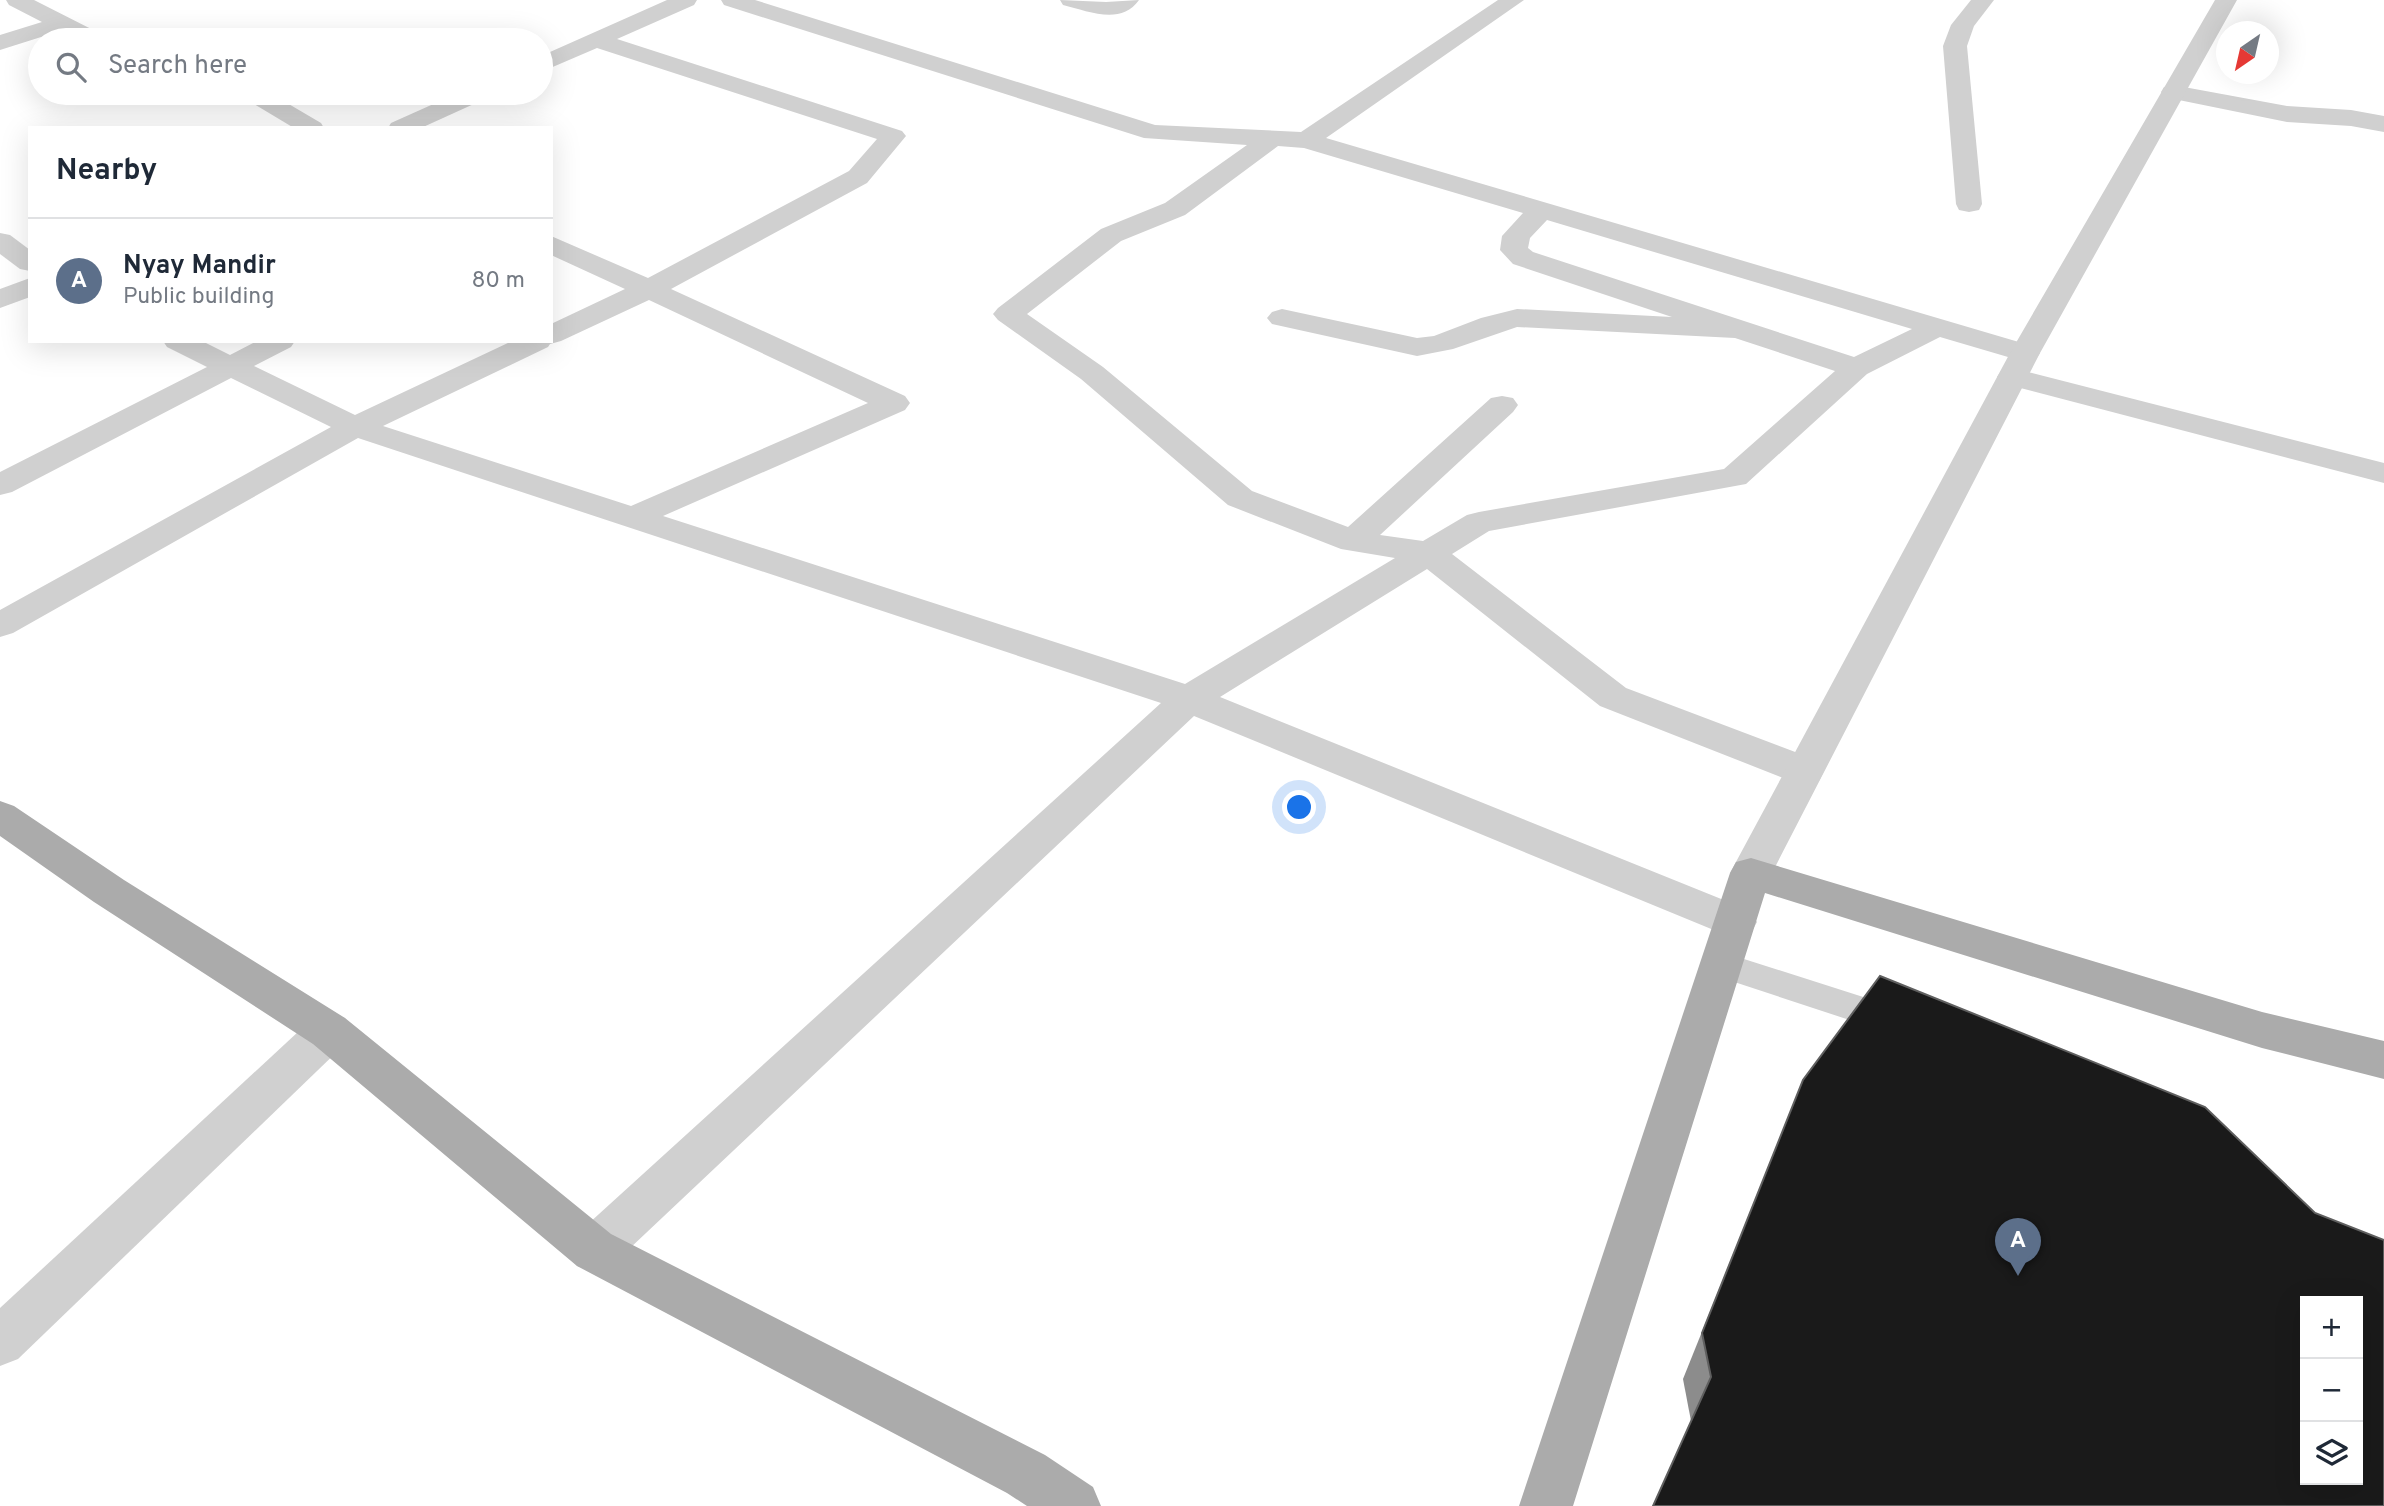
<!DOCTYPE html>
<html lang="en">
<head>
<meta charset="utf-8">
<style>
  :root { --surface:#fff; --page:#f2f2f3; --text:#1f2937; --muted:#747a83; --line:#e0e1e3; --accent:#111827 }
  body { margin:0; font-family:Overpass,sans-serif; background:var(--page); color:var(--text) }
  .controls { position:absolute; right:21px; bottom:21px; display:grid; overflow:hidden; border-radius:0px; box-shadow:0 7px 28px #0002 }
  .controls button { width:63px; height:63px; display:grid; place-items:center; padding:0; border:0; border-bottom:2px solid var(--line); background:var(--surface); color:var(--text); font:35px sans-serif }
  .compass { position:absolute; left:2216px; top:21px; width:63px; height:63px; border-radius:50%; background:var(--surface); box-shadow:0 7px 28px #0002; rotate:214deg }
  .you { position:absolute; left:1300px; top:808px; width:24px; height:24px; margin:-18px; border:5px solid #fff; border-radius:50%; background:#1a73e8; box-shadow:0 0 0 10px #1a73e833 }
  .badge { display:grid; place-items:center; width:46px; height:46px; border-radius:50%; background:var(--accent); color:#fff; font-size:23px; font-weight:700 }
  .pin { position:absolute; translate:-50% -58px; filter:drop-shadow(0 2px 4px #0008) }
  .pin::after { content:''; position:absolute; top:37px; width:24px; height:21px; background:inherit; clip-path:polygon(0 0,100% 0,50% 100%) }
  .list { margin:0; padding:0; list-style:none }
  h2 { display:flex; justify-content:space-between; align-items:center; height:91px; margin:0; padding:0 28px; font-size:30px }
  h2 small { font-size:23px; font-weight:400; color:var(--muted) }
  .list li { display:grid; grid-template-columns:46px 1fr auto; gap:21px; align-items:center; box-sizing:border-box; height:126px; padding:0 28px; border-top:2px solid var(--line) }
  .list b { display:block; font-size:26px; white-space:nowrap }
  .list p { margin:0; font-size:23px; white-space:nowrap; color:var(--muted) }
  .list em { font-size:23px; font-style:normal; color:var(--muted) }
  .icon { flex:none; width:38px; height:38px; fill:none; stroke:currentColor; stroke-width:2; stroke-linecap:round; stroke-linejoin:round }
  .map { position:relative; flex:none; width:2384px; height:1506px; overflow:hidden }
  .search { position:absolute; background:var(--surface); box-shadow:0 7px 28px #0002; left:28px; top:28px; width:525px; height:77px; display:flex; align-items:center; gap:18px; box-sizing:border-box; padding:0 24px; border-radius:38px; color:var(--muted); font-size:26px }
  .panel { position:absolute; background:var(--surface); box-shadow:0 7px 28px #0002; left:28px; top:126px; width:525px; height:217px; border-radius:0px }
  .map>svg:first-child { display:block }
  .lines { fill:none; stroke-linecap:round; stroke-linejoin:round }
  .service { fill:#d0d0d0; fill-rule:evenodd }
  .minor { fill:#d0d0d0; fill-rule:evenodd }
  .tertiary { fill:#d0d0d0; fill-rule:evenodd }
  .primary { fill:#ababab; fill-rule:evenodd }
  .wall { fill:#8c8c8c }
  .building { fill:#1a1a1a; stroke:#5f5f5f; stroke-width:2; fill-rule:evenodd }
</style>
</head>
<body>
<div class="map">
<svg width="2384" height="1506" viewBox="0 0 2384 1506">
  <rect width="100%" height="100%" fill="#fff"/>
  <g class="lines">
    <path class="service" d="M 1722,952 L 1907,1011 L 1912,1021 L 1907,1031 L 1895,1035 L 1710,974 L 1705,965 L 1710,956 Z"/>
    <g class="minor">
      <path d="M 6,0 L 34,0 L 103,35 L 107,40 L 78,40 L 60,31 L 0,50 L 0,35 L 42,22 L 9,5 Z"/>
      <path d="M 667,0 L 697,0 L 694,5 L 617,39 L 902,131 L 906,136 L 867,183 L 671,289 L 905,396 L 910,403 L 905,410 L 663,516 L 1185,684 L 1395,558 L 1341,549 L 1228,505 L 1081,379 L 998,320 L 993,314 L 998,308 L 1101,229 L 1165,203 L 1247,145 L 1144,138 L 724,5 L 721,0 L 755,0 L 1155,125 L 1301,132 L 1498,0 L 1524,0 L 1326,138 L 2036,347 L 2040,353 L 2036,359 L 2025,362 L 1940,337 L 1867,374 L 1746,484 L 1489,531 L 1452,554 L 1626,688 L 1819,761 L 1824,771 L 1819,781 L 1805,785 L 1791,781 L 1600,706 L 1427,569 L 1220,697 L 1751,911 L 1757,922 L 1751,933 L 1736,938 L 1721,933 L 1194,716 L 611,1266 L 594,1272 L 577,1266 L 570,1250 L 577,1234 L 1161,703 L 358,438 L 13,633 L 0,637 L 0,610 L 331,427 L 231,378 L 12,492 L 0,495 L 0,472 L 207,367 L 167,347 L 163,341 L 202,341 L 230,355 L 257,341 L 295,341 L 291,347 L 254,366 L 355,415 L 512,341 L 551,341 L 551,324 L 625,289 L 551,255 L 551,236 L 648,278 L 849,171 L 877,139 L 597,48 L 541,72 L 541,56 ZM 1278,146 L 1304,148 L 1523,213 L 1502,236 L 1500,250 L 1513,264 L 1672,317 L 1517,309 L 1481,318 L 1434,336 L 1417,338 L 1282,309 L 1272,312 L 1267,318 L 1272,324 L 1417,356 L 1453,349 L 1517,327 L 1735,338 L 1835,371 L 1724,469 L 1479,512 L 1467,515 L 1423,541 L 1380,535 L 1513,412 L 1518,405 L 1513,398 L 1502,396 L 1491,398 L 1348,527 L 1252,491 L 1103,367 L 1027,314 L 1121,241 L 1185,215 ZM 1547,220 L 1912,329 L 1854,357 L 1533,252 L 1528,248 L 1530,238 ZM 649,300 L 868,403 L 631,506 L 383,426 L 548,347 L 550,344 L 561,341 Z"/>
      <path d="M 1060,0 L 1106,2 L 1139,0 C 1121,26 1088,11 1063,5 Z"/>
      <path d="M 1971,0 L 1994,0 L 1974,26 L 1967,46 L 1982,204 L 1979,210 L 1969,212 L 1959,210 L 1956,204 L 1943,46 L 1951,25 Z"/>
      <path d="M 2173,85 L 2287,106 L 2351,110 L 2384,116 L 2384,132 L 2351,126 L 2287,122 L 2164,97 L 2161,92 L 2164,87 Z"/>
      <path d="M 241,93 L 270,93 L 321,123 L 324,128 L 294,128 L 244,98 Z"/>
      <path d="M 458,93 L 490,93 L 487,98 L 421,128 L 388,128 L 391,123 Z"/>
      <path d="M 0,233 L 10,235 L 30,250 L 30,271 L 20,269 L 0,254 Z"/>
      <path d="M 30,278 L 30,297 L 0,308 L 0,289 Z"/>
      <path d="M 2012,368 L 2384,463 L 2384,483 L 2001,383 L 1997,377 L 2001,371 Z"/>
      <path d="M 329,1013 L 345,1018 L 351,1031 L 345,1044 L 18,1359 L 0,1366 L 0,1308 L 313,1018 Z"/>
    </g>
    <path class="tertiary" d="M 2215,0 L 2237,0 L 2040,353 L 1772,873 L 1766,884 L 1751,888 L 1736,884 L 1730,873 L 2010,353 Z"/>
    <g class="primary">
      <path d="M 0,801 L 14,806 L 124,880 L 345,1018 L 611,1234 L 1045,1455 L 1093,1487 L 1101,1506 L 1027,1506 L 1007,1493 L 577,1266 L 313,1044 L 94,902 L 0,836 Z"/>
      <path d="M 1751,858 L 2262,1012 L 2384,1041 L 2384,1079 L 2262,1048 L 1765,893 L 1573,1506 L 1519,1506 L 1730,873 L 1736,862 Z"/>
    </g>
  </g>
  <path class="wall" d="M 1803,1080 L 2315,1213 L 1691,1421 L 1683,1379 Z"/>
  <path class="building" d="M 1880,976 L 2205,1107 L 2315,1213 L 2384,1240 L 2384,1506 L 1653,1506 L 1711,1377 L 1702,1333 L 1803,1080 ZM 2305,1301 L 2358,1301 L 2358,1480 L 2305,1480 Z"/>
</svg>
<div class="controls">
<button>+</button>
<button>−</button>
<button><svg class="icon" aria-label="layers" viewBox="0 0 24 24"><path d="M12 4l9 5-9 5-9-5zM3 14l9 5 9-5"/></svg></button>
</div>
<svg class="compass" viewBox="-18 -18 36 36"><path d="M0-13l5 13h-10z" fill="#e53935"/><path d="M0 13l5-13h-10z" fill="#747a83"/></svg>
<div class="you"></div>
<div class="pin badge" style="left:2018px;top:1276px;background:#5c6f8a">A</div>
<div class="search"><svg class="icon" aria-label="search" viewBox="0 0 24 24"><circle cx="10" cy="10" r="6"/><path d="M15 15l6 6"/></svg>Search here</div>
<section class="panel">
<h2>Nearby<small></small></h2>
<ul class="list">
<li><span class="badge" style="background:#5c6f8a">A</span><div><b>Nyay Mandir</b><p>Public building</p></div><em>80 m</em></li>
</ul>
</section>
</div>
</body>
</html>
